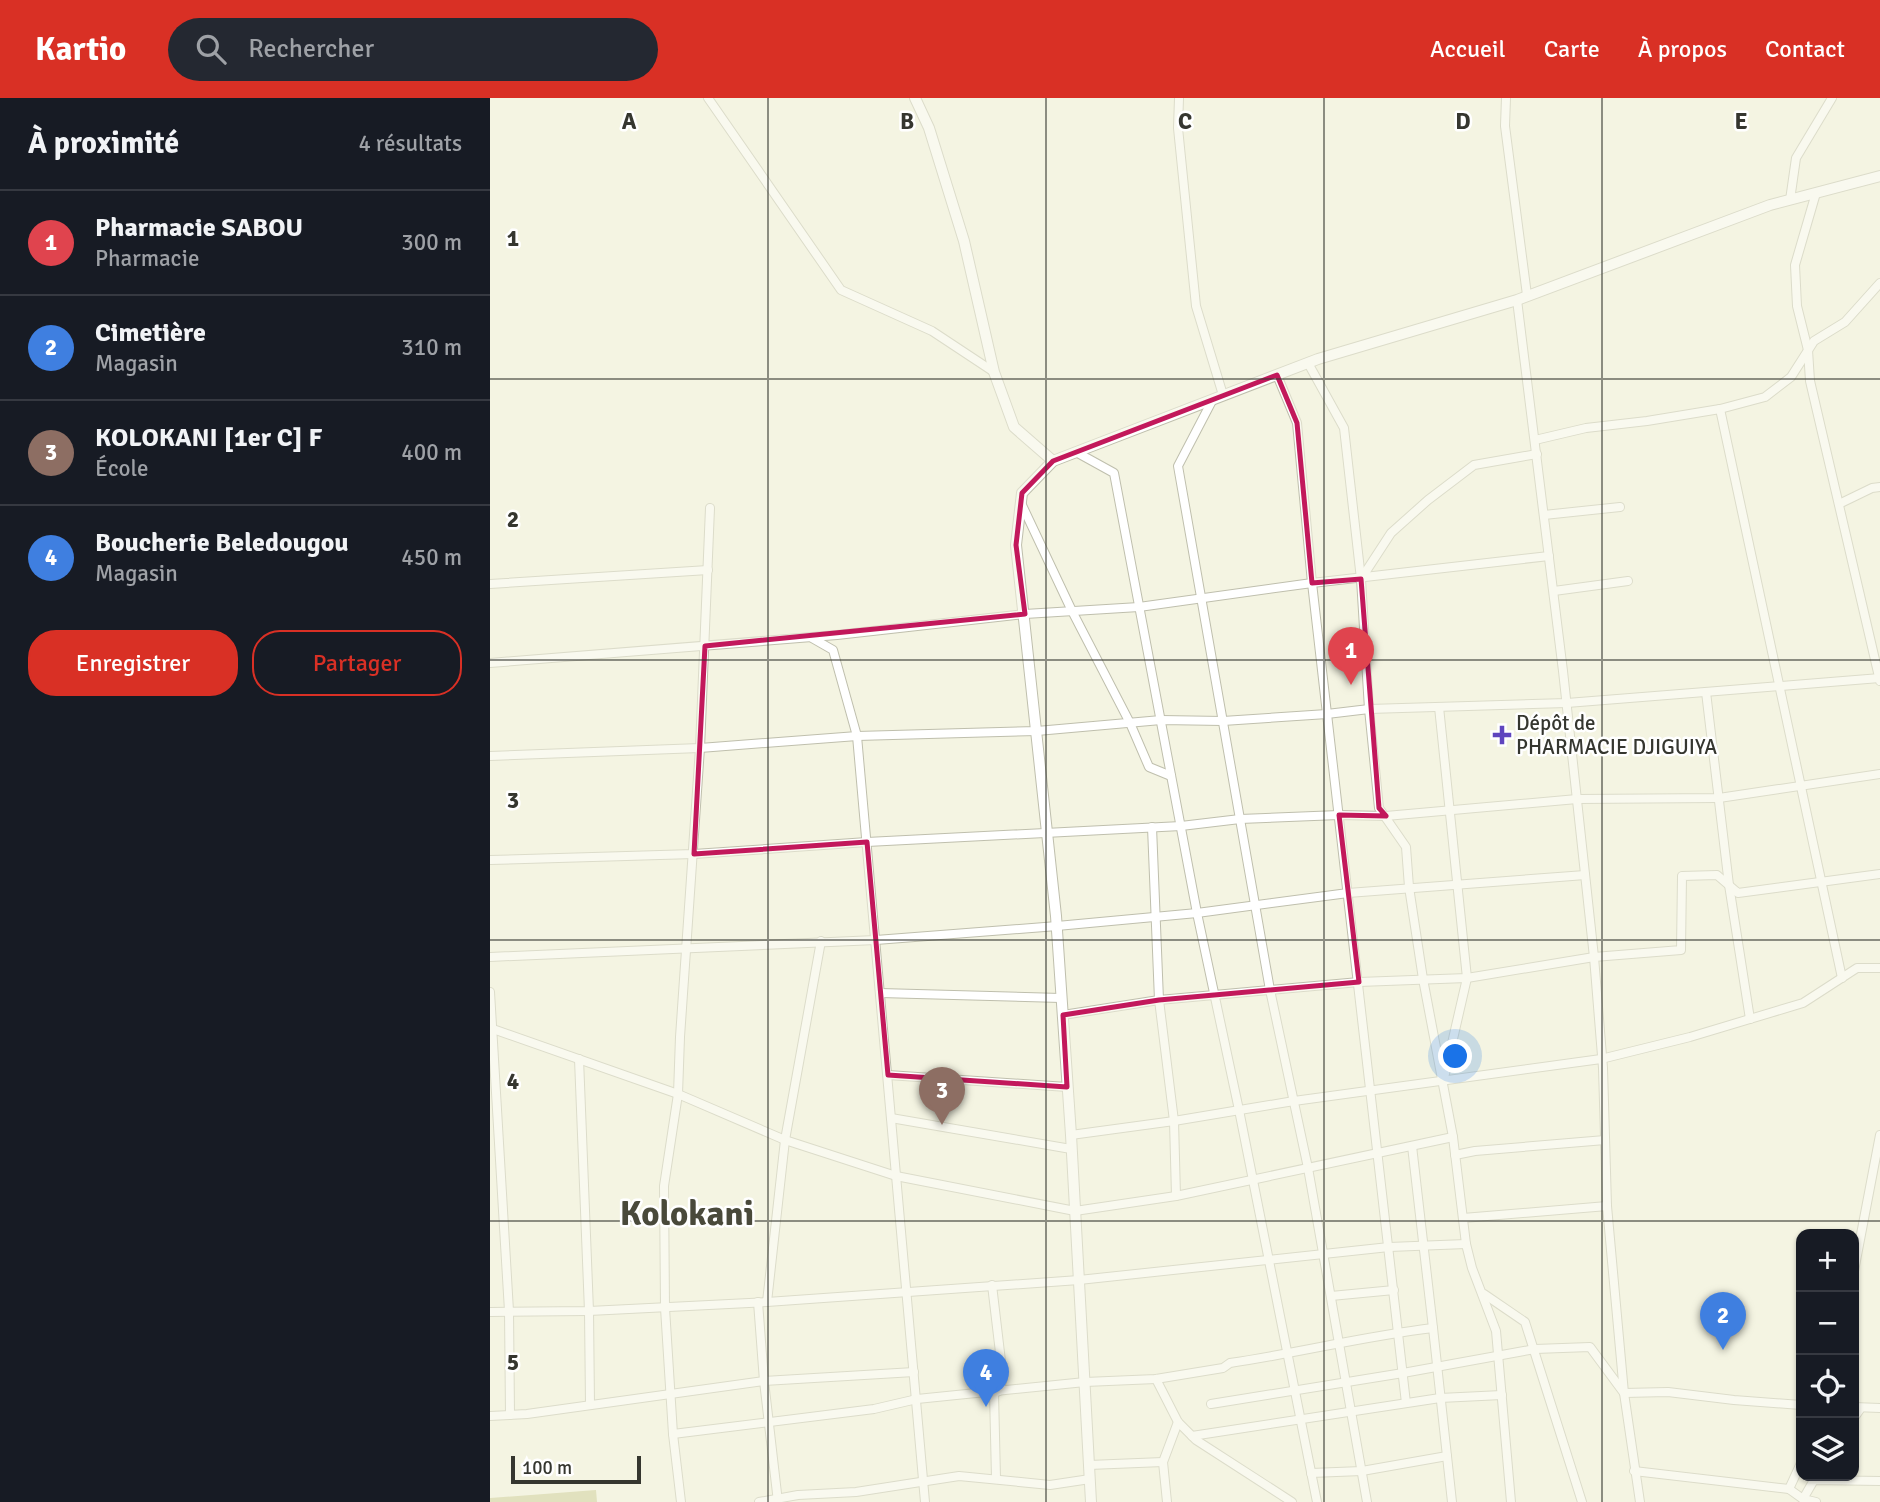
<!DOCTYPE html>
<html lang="fr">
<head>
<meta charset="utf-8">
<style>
  :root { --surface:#171b24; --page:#242831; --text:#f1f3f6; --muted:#9ea1a6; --line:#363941; --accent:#d93025 }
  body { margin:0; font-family:Signika,sans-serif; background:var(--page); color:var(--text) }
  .controls { position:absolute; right:21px; bottom:21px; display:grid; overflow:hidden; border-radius:14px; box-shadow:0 2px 5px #0004 }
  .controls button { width:63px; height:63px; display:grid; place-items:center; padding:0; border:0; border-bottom:2px solid var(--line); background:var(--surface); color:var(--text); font:35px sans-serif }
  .scale { position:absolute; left:21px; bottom:18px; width:130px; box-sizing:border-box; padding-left:7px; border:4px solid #35362f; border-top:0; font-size:19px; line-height:24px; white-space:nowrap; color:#35362f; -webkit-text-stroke:5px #fff; paint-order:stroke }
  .you { position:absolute; left:966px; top:959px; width:24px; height:24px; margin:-18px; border:5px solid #fff; border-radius:50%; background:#1a73e8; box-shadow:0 0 0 10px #1a73e833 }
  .badge { display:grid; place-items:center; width:46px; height:46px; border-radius:50%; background:var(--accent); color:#fff; font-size:23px; font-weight:700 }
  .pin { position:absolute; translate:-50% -58px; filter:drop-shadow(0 2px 4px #0008) }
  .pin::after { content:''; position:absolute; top:37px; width:24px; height:21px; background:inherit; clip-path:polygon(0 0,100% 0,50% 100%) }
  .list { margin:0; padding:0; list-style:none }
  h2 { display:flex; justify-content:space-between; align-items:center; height:91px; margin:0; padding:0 28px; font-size:30px }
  h2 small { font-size:23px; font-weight:400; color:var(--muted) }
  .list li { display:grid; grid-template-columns:46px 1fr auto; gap:21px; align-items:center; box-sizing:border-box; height:105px; padding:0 28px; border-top:2px solid var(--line) }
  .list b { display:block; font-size:26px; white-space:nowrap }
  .list p { margin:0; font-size:23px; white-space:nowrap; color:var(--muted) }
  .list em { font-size:23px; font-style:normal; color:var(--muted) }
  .actions { display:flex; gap:14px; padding:21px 28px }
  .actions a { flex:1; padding:16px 0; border:2px solid var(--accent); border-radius:28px; text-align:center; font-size:24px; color:var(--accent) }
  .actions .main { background:var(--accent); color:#fff }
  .icon { flex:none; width:38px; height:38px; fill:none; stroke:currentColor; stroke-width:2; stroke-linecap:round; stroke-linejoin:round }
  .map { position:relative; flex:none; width:1390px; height:1404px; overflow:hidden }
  header { display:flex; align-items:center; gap:42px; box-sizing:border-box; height:98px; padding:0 35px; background:var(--accent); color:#fff }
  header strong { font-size:33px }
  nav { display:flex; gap:38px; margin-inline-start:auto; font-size:24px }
  .search { width:490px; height:63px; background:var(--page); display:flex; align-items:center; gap:18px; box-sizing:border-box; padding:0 24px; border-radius:38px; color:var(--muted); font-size:26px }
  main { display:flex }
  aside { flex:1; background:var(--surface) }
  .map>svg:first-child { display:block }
  .green { fill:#caca92 }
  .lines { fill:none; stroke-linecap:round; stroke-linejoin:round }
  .minor-casing { stroke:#bfbfad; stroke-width:10 }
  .tertiary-casing { stroke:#bfbfad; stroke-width:12 }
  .minor { stroke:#fff; stroke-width:8 }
  .tertiary { stroke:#fff; stroke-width:10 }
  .marked { fill:none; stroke:#c2185b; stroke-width:5; stroke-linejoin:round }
  .grid { fill:none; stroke:#35362f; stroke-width:2; stroke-opacity:0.55 }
  .poi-dot { fill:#5f45be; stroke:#fff; stroke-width:2.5 }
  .labels { text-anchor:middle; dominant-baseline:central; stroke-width:5; stroke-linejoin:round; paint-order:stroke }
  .poi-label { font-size:21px; fill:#35362f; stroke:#fff; text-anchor:start }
  .town-label { font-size:35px; font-weight:bold; fill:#49493a; stroke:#fff }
  .grid-label { font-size:23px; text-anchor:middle; font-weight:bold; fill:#35362f; stroke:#fff; stroke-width:5; stroke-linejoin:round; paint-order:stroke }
</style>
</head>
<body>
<header>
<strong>Kartio</strong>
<div class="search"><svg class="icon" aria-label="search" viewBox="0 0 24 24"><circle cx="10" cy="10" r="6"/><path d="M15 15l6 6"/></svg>Rechercher</div>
<nav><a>Accueil</a><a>Carte</a><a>À propos</a><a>Contact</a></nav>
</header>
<main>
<aside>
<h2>À proximité<small>4 résultats</small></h2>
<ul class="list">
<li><span class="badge" style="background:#e0444e">1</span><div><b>Pharmacie SABOU</b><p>Pharmacie</p></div><em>300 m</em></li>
<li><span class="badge" style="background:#3f7fe0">2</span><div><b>Cimetière</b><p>Magasin</p></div><em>310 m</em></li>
<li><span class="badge" style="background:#8d6e63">3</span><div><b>KOLOKANI [1er C] F</b><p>École</p></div><em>400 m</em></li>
<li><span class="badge" style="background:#3f7fe0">4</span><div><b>Boucherie Beledougou</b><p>Magasin</p></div><em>450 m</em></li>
</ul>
<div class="actions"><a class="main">Enregistrer</a><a>Partager</a></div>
</aside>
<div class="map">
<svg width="1390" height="1404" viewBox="0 0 1390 1404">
  <rect width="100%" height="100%" fill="#f4f4e2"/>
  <path class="green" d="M 106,1392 L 107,1404 L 0,1404 L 0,1400 Z"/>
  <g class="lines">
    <defs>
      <g id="minor">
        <path d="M 218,0 L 351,192 L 442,233 L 504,274"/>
        <path d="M 689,0 L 688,30 L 706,208 L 733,297"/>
        <path d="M 1016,0 L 1015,28 L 1037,197"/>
        <path d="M 1326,95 L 1305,167 L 1307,208 L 1318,252 L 1320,283 L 1390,583"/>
        <path d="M 1300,102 L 1306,60 L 1342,0"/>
        <path d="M 1027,202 L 1073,573 L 1104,859 L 1113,970 L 1117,1108 L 1134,1295 L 1150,1404"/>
        <path d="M 818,265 L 854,330 L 871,481 L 879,611 L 889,710 L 916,749 L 919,789 L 933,881 L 963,1039 L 976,1146 L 982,1170 L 1006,1233 L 1021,1404"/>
        <path d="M 787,277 L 807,325 L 822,485 L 916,1305"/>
        <path d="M 723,301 L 688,368 L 780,892 L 818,1070 L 877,1404"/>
        <path d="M 1230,311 L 1352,880"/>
        <path d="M 1045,342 L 1096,330 L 1157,323 L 1230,311 L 1275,299 L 1301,279 L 1324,243 L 1355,224 L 1390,185"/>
        <path d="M 586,354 L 624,375 L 707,815 L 749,1012 L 827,1404"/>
        <path d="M 531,405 L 582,513 L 640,625 L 659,669 L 681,678"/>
        <path d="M 1349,406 L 1382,390 L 1390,389"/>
        <path d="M 1054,417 L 1130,409"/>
        <path d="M 871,481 L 901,435 L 938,402 L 984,367 L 1047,356"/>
        <path d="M 0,486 L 218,472"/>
        <path d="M 1064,493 L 1138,483"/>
        <path d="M 322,540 L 343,552 L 367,638 L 435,1404"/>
        <path d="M 0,565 L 347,537 L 535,516 L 649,509 L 822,485 L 1059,458"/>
        <path d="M 1216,594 L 1239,787 L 1260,921"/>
        <path d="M 949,609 L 977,880 L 954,980"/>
        <path d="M 0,658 L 210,650 L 367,638 L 547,633 L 671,622 L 733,623 L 837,616 L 879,611 L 1077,605 L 1390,580"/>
        <path d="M 662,729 L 669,902 L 684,1023 L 686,1098"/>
        <path d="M 0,762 L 204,756 L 377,744 L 691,728 L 750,721 L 849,717 L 896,718 L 1087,701 L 1229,700 L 1390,676"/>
        <path d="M 0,859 L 386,842 L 567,828 L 707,815 L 858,795 L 1095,777"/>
        <path d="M 0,894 L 19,1213 L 20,1317"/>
        <path d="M 390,895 L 571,900"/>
        <path d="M 573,917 L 669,902 L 869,884 L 977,880 L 1104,859 L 1191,852 L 1192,778 L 1227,777 L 1248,795 L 1390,776"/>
        <path d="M 0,930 L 188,996 L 295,1042 L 406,1078 L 585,1113 L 686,1098 L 963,1039"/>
        <path d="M 89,961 L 99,1213 L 100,1307"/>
        <path d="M 398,977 L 577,989"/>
        <path d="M 401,1020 L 581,1051"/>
        <path d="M 581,1037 L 684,1023 L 804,1003 L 1111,961 L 1200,939 L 1313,905 L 1367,870 L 1390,870"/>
        <path d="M 922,1048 L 943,1230"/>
        <path d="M 965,1057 L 985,1053 L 1115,1042"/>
        <path d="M 973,1120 L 1117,1108"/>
        <path d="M 1364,1173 L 1390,1037"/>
        <path d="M 502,1187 L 513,1280 L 509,1293 L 504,1295 L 506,1380"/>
        <path d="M 994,1196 L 1035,1224 L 1092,1404"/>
        <path d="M 841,1198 L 904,1192"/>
        <path d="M 268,1204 L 274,1283 L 288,1404"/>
        <path d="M 277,1204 L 295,1042 L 331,843"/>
        <path d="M 0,1214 L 99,1213 L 277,1204 L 589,1182 L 899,1149 L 976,1146"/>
        <path d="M 666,1281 L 688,1324 L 706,1342 L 802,1404"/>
        <path d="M 721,1306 L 913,1275 L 1045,1251 L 1100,1249 L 1134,1295 L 1178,1294 L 1244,1302 L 1311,1307"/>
        <path d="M 1364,1309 L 1390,1310"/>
        <path d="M 0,1318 L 37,1316 L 274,1283 L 424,1274"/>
        <path d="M 1364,1320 L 1371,1310"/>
        <path d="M 183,1336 L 384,1311 L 427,1301 L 595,1284 L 666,1281 L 733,1270 L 740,1265 C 808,1255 875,1238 943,1230 L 962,1404"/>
        <path d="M 702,1338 L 950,1300 L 1012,1297"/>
        <path d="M 599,1367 L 673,1364"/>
        <path d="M 1144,1373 L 1299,1391 L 1313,1401 L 1326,1404"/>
        <path d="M 821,1375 L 872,1373 L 957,1358"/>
        <path d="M 1299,1391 L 1311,1365"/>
        <path d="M 1313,1401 L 1324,1382 L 1390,1383"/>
        <path d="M 191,1404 L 183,1336 L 175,1210 L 174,1088 L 188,996 L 190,939 L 210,650 L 220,410"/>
        <path d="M 269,1404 L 308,1397 L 366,1394 L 469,1378 L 560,1387 L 600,1381"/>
        <path d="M 677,1404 L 673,1364 L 688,1324"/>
      </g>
      <g id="tertiary">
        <path d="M 425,0 L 439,30 L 474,143 L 504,274 L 524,329 L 563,363"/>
        <path d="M 601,1404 L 581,1037 L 566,818 L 526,447 L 532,395 L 563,363 L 828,261 L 1027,202 L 1280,107 L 1390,78"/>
      </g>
    </defs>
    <use href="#minor" class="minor-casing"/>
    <use href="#tertiary" class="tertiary-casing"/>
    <use href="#minor" class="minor"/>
    <use href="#tertiary" class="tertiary"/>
  </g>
  <path d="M0 0H1390V1404H0ZM 787,277 L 807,325 L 822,485 L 871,481 L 889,710 L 896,718 L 849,717 L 869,884 L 669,902 L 573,917 L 577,989 L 398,977 L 377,744 L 204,756 L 215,548 L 535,516 L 526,447 L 532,395 L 563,363 Z" fill="#f4f4e2" fill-opacity=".55" fill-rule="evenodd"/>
  <path class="marked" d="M 787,277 L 807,325 L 822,485 L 871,481 L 889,710 L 896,718 L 849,717 L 869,884 L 669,902 L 573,917 L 577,989 L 398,977 L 377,744 L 204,756 L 215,548 L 535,516 L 526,447 L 532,395 L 563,363 Z"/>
  <path class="grid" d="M 278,0 L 278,1404M 556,0 L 556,1404M 834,0 L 834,1404M 1112,0 L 1112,1404M 0,281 L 1390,281M 0,562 L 1390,562M 0,842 L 1390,842M 0,1123 L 1390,1123"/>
  <path class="poi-dot" d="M1008.5 626.5h7v7h7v7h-7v7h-7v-7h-7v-7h7z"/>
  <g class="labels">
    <g class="poi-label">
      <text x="1026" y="625">Dépôt de<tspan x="1026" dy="24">PHARMACIE DJIGUIYA</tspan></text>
    </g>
    <g class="town-label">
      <text x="197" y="1115">Kolokani</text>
    </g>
  </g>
  <g class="grid-label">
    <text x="139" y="31">A</text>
    <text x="417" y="31">B</text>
    <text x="695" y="31">C</text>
    <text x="973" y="31">D</text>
    <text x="1251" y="31">E</text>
    <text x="23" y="148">1</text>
    <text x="23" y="429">2</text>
    <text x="23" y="710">3</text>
    <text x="23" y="991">4</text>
    <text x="23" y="1272">5</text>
  </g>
</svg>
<div class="controls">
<button>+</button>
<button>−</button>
<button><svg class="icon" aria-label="locate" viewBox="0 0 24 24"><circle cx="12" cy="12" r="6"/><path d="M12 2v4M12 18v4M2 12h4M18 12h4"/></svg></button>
<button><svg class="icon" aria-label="layers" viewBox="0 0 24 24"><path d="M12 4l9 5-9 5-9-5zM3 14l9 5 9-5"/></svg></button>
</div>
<div class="scale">100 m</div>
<div class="you"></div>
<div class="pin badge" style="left:861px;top:587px;background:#e0444e">1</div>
<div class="pin badge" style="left:1233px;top:1252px;background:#3f7fe0">2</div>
<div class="pin badge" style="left:452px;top:1027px;background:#8d6e63">3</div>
<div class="pin badge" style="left:496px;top:1309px;background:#3f7fe0">4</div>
</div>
</main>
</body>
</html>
